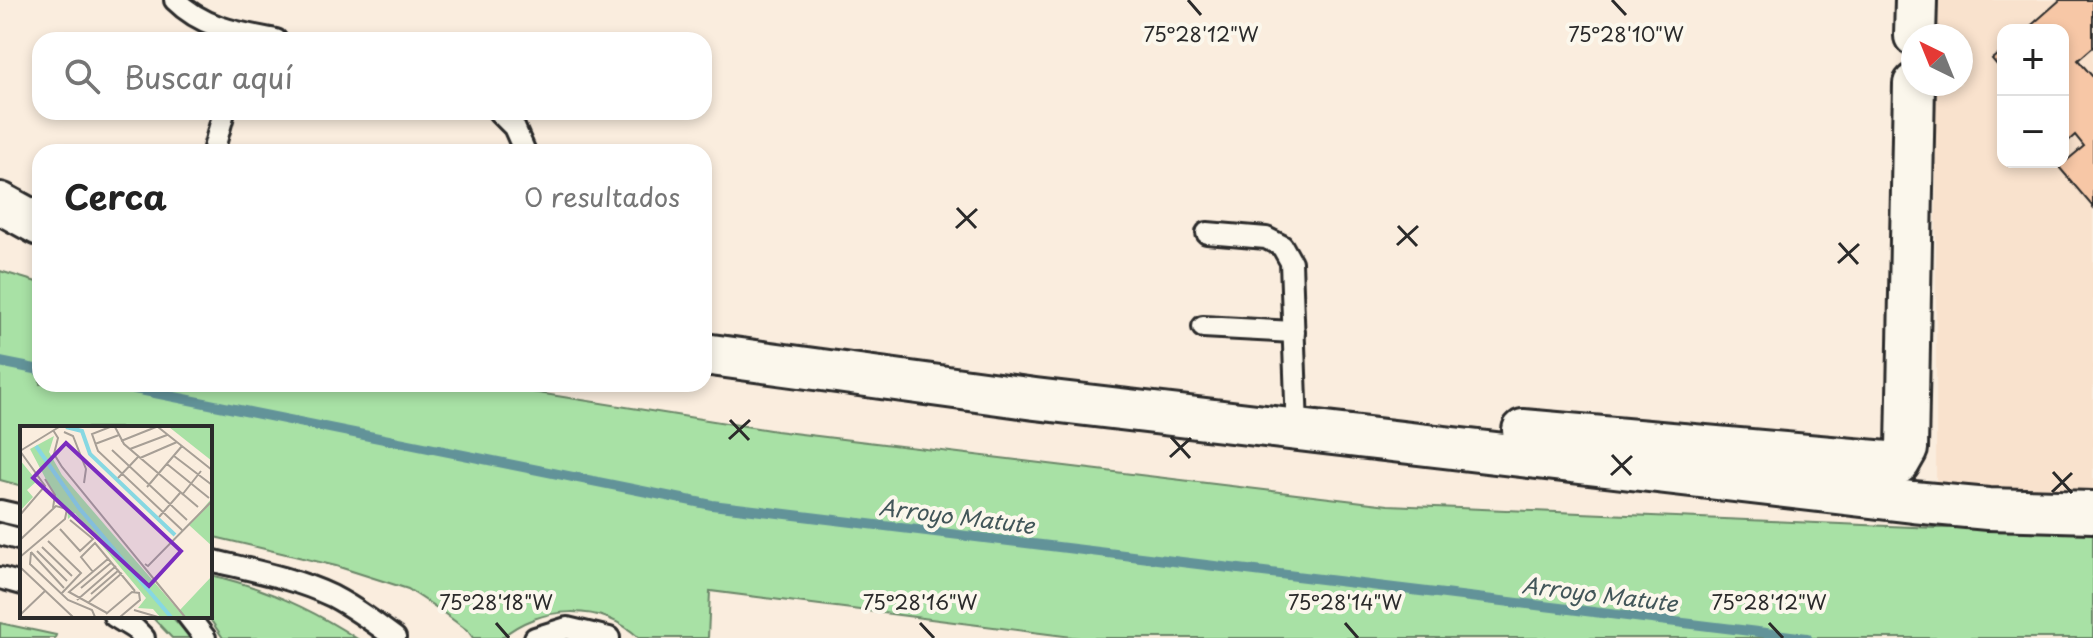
<!DOCTYPE html>
<html lang="es">
<head>
<meta charset="utf-8">
<style>
  :root { --surface:#fff; --page:#f6f6f6; --text:#222; --muted:#767676; --line:#e0e0e0 }
  body { margin:0; font-family:"Playpen Sans",sans-serif; background:var(--page); color:var(--text) }
  .controls { position:absolute; right:24px; top:24px; display:grid; overflow:hidden; border-radius:16px; box-shadow:0 4px 12px #0003 }
  .controls button { width:72px; height:72px; display:grid; place-items:center; padding:0; border:0; border-bottom:2px solid var(--line); background:var(--surface); color:var(--text); font:40px sans-serif }
  .compass { position:absolute; left:1901px; top:24px; width:72px; height:72px; border-radius:50%; background:var(--surface); box-shadow:0 4px 12px #0003; rotate:317deg }
  .list { margin:0; padding:0; list-style:none }
  h2 { display:flex; justify-content:space-between; align-items:center; height:104px; margin:0; padding:0 32px; font-size:34px }
  h2 small { font-size:26px; font-weight:400; color:var(--muted) }
  .icon { flex:none; width:44px; height:44px; fill:none; stroke:currentColor; stroke-width:2; stroke-linecap:round; stroke-linejoin:round }
  .map { position:relative; flex:none; width:2093px; height:638px; overflow:hidden }
  .search { position:absolute; background:var(--surface); box-shadow:0 4px 12px #0003; left:32px; top:32px; width:680px; height:88px; display:flex; align-items:center; gap:20px; box-sizing:border-box; padding:0 28px; border-radius:24px; color:var(--muted); font-size:30px }
  .panel { position:absolute; background:var(--surface); box-shadow:0 4px 12px #0003; left:32px; top:144px; width:680px; height:248px; border-radius:24px }
  .map>svg:first-child { display:block }
  .built { fill:#f9e2cd; fill-rule:evenodd }
  .green { fill:#a8e1a5; stroke:#6a8668; stroke-width:2 }
  .lines { fill:none; stroke-linecap:round; stroke-linejoin:round }
  .stream { stroke:#629399; stroke-width:10 }
  .building { fill:#f7c7a6; stroke:#2b2b2b; stroke-width:2 }
  .service-casing { stroke:#2b2b2b; stroke-width:26 }
  .minor-casing { stroke:#2b2b2b; stroke-width:46 }
  .service { stroke:#fbf7ec; stroke-width:20 }
  .minor { stroke:#fbf7ec; stroke-width:40 }
  .ticks { fill:none; stroke:#2b2b2b; stroke-width:3 }
  .labels { text-anchor:middle; dominant-baseline:central; stroke-width:8; stroke-linejoin:round; paint-order:stroke }
  .water-label { font-size:22px; font-style:italic; fill:#425659; stroke:#fbf7ec }
  .inset-river { fill:none; stroke:#87d8e2; stroke-width:4 }
  .inset-road { fill:none; stroke:#a79f96; stroke-width:2 }
  .view { fill:#7b2cbf; fill-opacity:0.15; stroke:#7b2cbf; stroke-width:4 }
  .inset-edge { fill:none; stroke:#2b2b2b; stroke-width:4 }
  .ticks-label { font-size:20px; text-anchor:middle; fill:#2b2b2b; stroke:#fbf7ec; stroke-width:8; stroke-linejoin:round; paint-order:stroke }
</style>
</head>
<body>
<div class="map">
<svg width="2093" height="638" viewBox="0 0 2093 638">
  <rect width="100%" height="100%" fill="#faedde"/>
  <filter id="ink" filterUnits="userSpaceOnUse"><feTurbulence type="fractalNoise" baseFrequency=".0125" numOctaves="2"/><feDisplacementMap in="SourceGraphic" scale="16" xChannelSelector="R" yChannelSelector="G"/><feConvolveMatrix kernelMatrix="1 2 1 2 8 2 1 2 1" color-interpolation-filters="sRGB"/></filter>
  <g filter="url(#ink)">
    <path class="built" d="M 1936,0 L 2093,0 L 2093,526 L 1936,528 L 1936,84 L 1961,84 L 1961,36 L 1936,36 ZM 2003,30 L 2063,30 L 2063,162 L 2003,162 Z"/>
    <g class="green">
      <path d="M 0,271 L 40,283 L 40,384 L 482,384 L 776,431 L 1388,505 L 1936,528 L 2093,526 L 2093,638 L 1080,638 L 710,591 L 708,638 L 639,638 C 601,602 540,605 501,638 L 473,638 L 468,631 L 437,608 L 408,589 L 336,566 L 210,536 L 210,428 L 22,428 L 22,486 L 0,480 Z"/>
      <path d="M 210,575 C 264,587 310,608 356,638 L 223,638 L 208,616 L 210,616 Z"/>
      <path d="M 151,616 L 171,616 L 192,638 L 172,638 Z"/>
      <path d="M 0,623 L 56,635 L 55,638 L 0,638 Z"/>
    </g>
    <g class="lines">
      <g class="stream">
        <path d="M 0,362 L 40,370"/>
        <path d="M 110,384 L 712,505 L 1807,638"/>
      </g>
    </g>
    <g class="building">
      <path d="M 2060,0 L 2093,0 L 2093,47 L 2078,60 L 2093,77 L 2093,207 L 2059,167 L 2084,146 L 2075,135 L 2065,144 L 2063,142 L 2063,30 L 2026,30 Z"/>
      <path d="M 2003,50 L 2003,72 L 1992,59 Z"/>
    </g>
    <g class="lines">
      <defs>
        <g id="service">
          <path d="M 175,0 C 203,28 239,33 276,40"/>
          <path d="M 499,112 L 514,127 L 525,152"/>
          <path d="M 213,152 L 224,112"/>
          <path d="M 1207,233 L 1266,238 L 1282,246 L 1291,262 L 1297,429"/>
          <path d="M 1203,327 L 1294,332"/>
          <path d="M 0,511 L 22,516"/>
          <path d="M 0,534 L 22,540"/>
          <path d="M 210,560 C 251,570 294,578 332,596 C 355,608 375,623 395,638"/>
          <path d="M 0,578 L 22,584"/>
          <path d="M 114,616 L 135,629 L 144,638"/>
          <path d="M 188,616 L 205,638"/>
          <path d="M 535,638 L 567,628 L 609,638"/>
        </g>
        <g id="minor">
          <path d="M 1915,36 L 1916,0"/>
          <path d="M 0,203 L 40,225"/>
          <path d="M 704,354 L 1035,399 L 1913,502 L 1988,509 L 2093,512"/>
          <path d="M 1523,430 L 1899,463 L 1907,449 L 1914,84"/>
        </g>
      </defs>
      <use href="#service" class="service-casing"/>
      <use href="#minor" class="minor-casing"/>
      <use href="#service" class="service"/>
      <use href="#minor" class="minor"/>
    </g>
  </g>
  <path class="ticks" d="M 1188,0 L 1201,15M 1612,0 L 1626,15M 957,208 L 976,228M 1398,226 L 1417,246M 956,228 L 977,209M 1839,243 L 1858,264M 1397,245 L 1418,226M 1838,263 L 1859,244M 730,420 L 749,440M 1171,437 L 1190,458M 729,439 L 750,420M 1612,455 L 1631,475M 1170,457 L 1191,438M 2053,472 L 2072,493M 1611,475 L 1632,456M 2052,492 L 2072,473M 496,623 L 509,638M 920,623 L 934,638M 1345,623 L 1358,638M 1769,623 L 1783,638"/>
  <g class="labels">
    <g class="water-label">
      <text transform="translate(957 515) rotate(7)">Arroyo Matute</text>
      <text transform="translate(1600 593) rotate(7)">Arroyo Matute</text>
    </g>
  </g>
  <g transform="translate(20 426)">
    <rect width="192" height="192" fill="#faedde"/>
    <path d="M 149,1 L 192,1 L 192,35 ZM 34,10 L 29,26 L 42,49 L 159,185 L 192,150 L 192,191 L 140,191 L 133,183 L 118,182 L 126,172 L 55,87 L 48,93 L 47,81 L 39,78 L 10,23 ZM 0,34 L 17,55 L 7,64 L 13,71 L 0,85 ZM 192,72 L 192,120 L 169,99 Z" fill="#a8e1a5"/>
    <path class="inset-river" d="M 46,1 L 62,5 L 70,28 L 155,109M 16,20 L 59,82 L 151,191"/>
    <path class="inset-road" d="M 90,1 L 72,8 L 78,25 L 162,104M 95,1 L 104,18 L 178,81M 138,1 L 192,44M 33,4 L 38,12 L 34,28 L 42,41 L 165,191M 44,6 L 53,10 L 66,43 L 64,57M 101,15 L 136,1M 75,18 L 99,9M 110,23 L 147,9M 92,24 L 167,94M 0,25 L 25,60 L 0,89M 0,25 L 39,1M 154,30 L 192,59M 120,32 L 157,16M 147,38 L 189,72M 98,52 L 118,31M 25,53 L 35,69 L 33,82M 127,61 L 162,20M 162,69 L 181,45M 139,91 L 160,67M 40,103 L 60,125 L 73,113 L 50,94M 0,114 L 36,80 L 47,83 L 45,93 L 0,131M 28,115 L 61,147 L 41,168M 22,121 L 52,150M 17,125 L 47,155M 11,126 L 10,138 L 48,174 L 72,184 L 75,191M 11,126 L 44,162M 125,138 L 128,140 L 192,75M 0,141 L 53,191M 73,146 L 61,131 L 75,117 L 115,165M 61,162 L 92,136M 71,168 L 99,144M 57,174 L 96,140M 69,176 L 102,147M 114,184 L 138,191M 87,187 L 49,166 L 89,132M 86,188 L 112,166 L 119,167 L 120,174 L 100,191M 0,189 L 25,165"/>
    <path class="view" d="M 46,17 L 161,125 L 129,160 L 13,52 Z"/>
    <rect width="192" height="192" class="inset-edge"/>
  </g>
  <g class="ticks-label">
    <text x="1626" y="42">75°28'10"W</text>
    <text x="1201" y="42">75°28'12"W</text>
    <text x="496" y="610">75°28'18"W</text>
    <text x="920" y="610">75°28'16"W</text>
    <text x="1345" y="610">75°28'14"W</text>
    <text x="1769" y="610">75°28'12"W</text>
  </g>
</svg>
<div class="controls">
<button>+</button>
<button>−</button>
</div>
<svg class="compass" viewBox="-18 -18 36 36"><path d="M0-13l5 13h-10z" fill="#e53935"/><path d="M0 13l5-13h-10z" fill="#767676"/></svg>
<div class="search"><svg class="icon" aria-label="search" viewBox="0 0 24 24"><circle cx="10" cy="10" r="6"/><path d="M15 15l6 6"/></svg>Buscar aquí</div>
<section class="panel">
<h2>Cerca<small>0 resultados</small></h2>
<ul class="list">
</ul>
</section>
</div>
</body>
</html>
